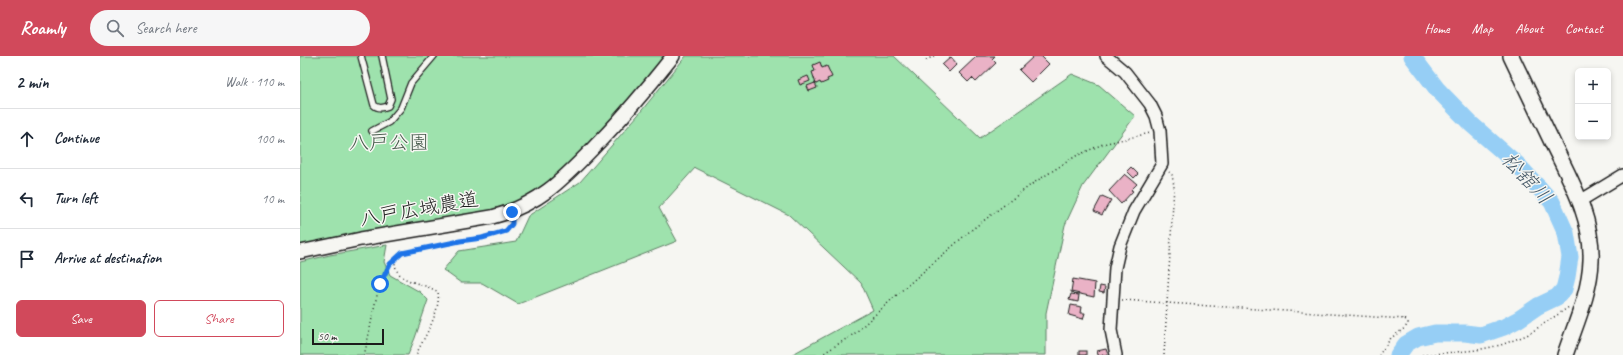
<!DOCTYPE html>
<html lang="en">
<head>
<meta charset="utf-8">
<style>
  :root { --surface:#fff; --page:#f6f6f7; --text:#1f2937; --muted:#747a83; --line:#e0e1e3; --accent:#d1495b }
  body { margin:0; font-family:Caveat,"Klee One",sans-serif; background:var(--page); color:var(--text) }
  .controls { position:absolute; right:12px; top:12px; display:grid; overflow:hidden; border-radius:6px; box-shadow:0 2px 6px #0003 }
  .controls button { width:36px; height:36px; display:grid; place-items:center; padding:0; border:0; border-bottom:1px solid var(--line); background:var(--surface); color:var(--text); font:20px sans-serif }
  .scale { position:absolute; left:12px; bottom:10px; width:72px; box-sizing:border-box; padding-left:4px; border:2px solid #1c1c1c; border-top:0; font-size:11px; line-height:14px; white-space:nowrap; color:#1c1c1c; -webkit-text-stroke:3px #f6f6f2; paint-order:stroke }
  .stop { position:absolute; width:12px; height:12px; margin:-9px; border:3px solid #1a73e8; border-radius:50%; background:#fff }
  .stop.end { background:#1a73e8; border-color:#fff; box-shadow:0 1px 4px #0008 }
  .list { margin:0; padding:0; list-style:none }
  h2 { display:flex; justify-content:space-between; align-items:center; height:52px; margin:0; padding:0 16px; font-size:17px }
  h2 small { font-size:13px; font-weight:400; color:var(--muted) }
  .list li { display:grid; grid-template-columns:26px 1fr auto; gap:12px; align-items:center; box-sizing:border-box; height:60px; padding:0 16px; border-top:1px solid var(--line) }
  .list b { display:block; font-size:15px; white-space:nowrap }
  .list em { font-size:13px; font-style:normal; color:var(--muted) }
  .actions { display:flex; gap:8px; padding:12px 16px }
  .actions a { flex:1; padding:9px 0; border:1px solid var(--accent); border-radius:6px; text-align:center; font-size:14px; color:var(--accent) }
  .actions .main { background:var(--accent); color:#fff }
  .icon { flex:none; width:22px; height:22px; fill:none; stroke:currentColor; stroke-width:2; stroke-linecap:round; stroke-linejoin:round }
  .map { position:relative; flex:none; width:1323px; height:299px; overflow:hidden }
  header { display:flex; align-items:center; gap:24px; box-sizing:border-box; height:56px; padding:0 20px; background:var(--accent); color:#fff }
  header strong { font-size:19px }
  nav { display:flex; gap:22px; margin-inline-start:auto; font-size:14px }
  .search { width:280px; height:36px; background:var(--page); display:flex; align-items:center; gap:10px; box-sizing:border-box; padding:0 14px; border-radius:22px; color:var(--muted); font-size:15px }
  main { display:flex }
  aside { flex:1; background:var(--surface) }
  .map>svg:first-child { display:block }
  .green { fill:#9ee2ad; stroke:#5d7f64 }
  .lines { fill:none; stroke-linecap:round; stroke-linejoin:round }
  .river { stroke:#96cef5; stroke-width:17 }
  .building { fill:#eab2c6; stroke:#1c1c1c }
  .service-casing { stroke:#1c1c1c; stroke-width:8 }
  .minor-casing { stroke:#1c1c1c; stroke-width:14 }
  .tertiary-casing { stroke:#1c1c1c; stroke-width:16 }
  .secondary-casing { stroke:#1c1c1c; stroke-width:18 }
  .path { stroke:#1c1c1c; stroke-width:1.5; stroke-dasharray:1 3; stroke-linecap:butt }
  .service { stroke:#f6f6f2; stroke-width:5.5 }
  .minor { stroke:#f6f6f2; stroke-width:11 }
  .tertiary { stroke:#f6f6f2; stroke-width:13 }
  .secondary { stroke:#f6f6f2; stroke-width:15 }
  .route { stroke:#1a73e8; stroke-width:5 }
  .labels { text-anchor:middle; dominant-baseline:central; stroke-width:3; stroke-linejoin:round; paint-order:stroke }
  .park-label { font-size:20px; fill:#435748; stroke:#f6f6f2 }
  .street-label { font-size:20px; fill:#1c1c1c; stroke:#f6f6f2 }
  .water-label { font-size:21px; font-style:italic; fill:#475a68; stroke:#f6f6f2 }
</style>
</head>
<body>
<header>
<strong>Roamly</strong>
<div class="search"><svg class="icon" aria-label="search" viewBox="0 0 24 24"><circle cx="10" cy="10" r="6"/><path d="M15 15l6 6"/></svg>Search here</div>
<nav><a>Home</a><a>Map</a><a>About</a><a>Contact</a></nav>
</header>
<main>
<aside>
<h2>2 min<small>Walk · 110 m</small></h2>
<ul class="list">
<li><svg class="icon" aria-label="ahead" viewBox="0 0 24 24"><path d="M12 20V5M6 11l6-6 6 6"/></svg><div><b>Continue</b></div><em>100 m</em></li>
<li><svg class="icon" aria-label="left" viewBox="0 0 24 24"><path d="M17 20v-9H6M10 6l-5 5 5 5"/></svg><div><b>Turn left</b></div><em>10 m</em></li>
<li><svg class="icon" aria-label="arrive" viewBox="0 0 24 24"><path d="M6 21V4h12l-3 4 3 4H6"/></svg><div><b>Arrive at destination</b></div></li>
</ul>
<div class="actions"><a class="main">Save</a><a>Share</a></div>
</aside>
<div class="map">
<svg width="1323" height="299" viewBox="0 0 1323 299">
  <rect width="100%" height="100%" fill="#f6f6f2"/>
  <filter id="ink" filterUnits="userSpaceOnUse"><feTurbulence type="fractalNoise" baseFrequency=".025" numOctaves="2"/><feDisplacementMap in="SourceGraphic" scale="8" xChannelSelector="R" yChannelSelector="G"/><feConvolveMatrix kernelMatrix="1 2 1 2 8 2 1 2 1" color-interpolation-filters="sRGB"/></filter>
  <g filter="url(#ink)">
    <g class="green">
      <path d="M 0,0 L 367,0 L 302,75 L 255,123 L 229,141 L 187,156 L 0,189 Z"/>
      <path d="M 386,0 L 594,0 L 680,82 L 772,18 L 799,29 L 835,60 L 783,130 L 765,169 L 746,257 L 746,299 L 491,299 L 573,254 L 561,227 L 489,159 L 395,112 L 359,152 L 377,185 L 218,248 L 182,227 L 161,227 L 143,214 L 159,195 L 216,186 L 228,160 L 280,126 L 338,59 Z"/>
      <path d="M 87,189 L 84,206 L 90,219 L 120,236 L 128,244 L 115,282 L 108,299 L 0,299 L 0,206 L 30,199 Z"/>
    </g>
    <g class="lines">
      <path class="river" d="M 1098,299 L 1106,288 L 1118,281 L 1135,277 L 1165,277 L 1181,279 L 1204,271 L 1219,263 L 1238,250 L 1257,241 L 1264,233 L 1267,221 L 1270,201 L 1266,177 L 1252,146 L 1218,109 L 1171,68 L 1137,33 L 1112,0"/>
    </g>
    <g class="building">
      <path d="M 677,0 L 695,0 L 692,3 L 696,7 L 676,26 L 672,22 L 668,26 L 659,17 Z"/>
      <path d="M 734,0 L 741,0 L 749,8 L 731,26 L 719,14 Z"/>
      <path d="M 651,1 L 657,8 L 649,16 L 642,9 Z"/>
      <path d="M 520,6 L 522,12 L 527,10 L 532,21 L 527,23 L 528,25 L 521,28 L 520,26 L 516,28 L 512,16 L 515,15 L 513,9 Z"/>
      <path d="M 508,20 L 510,25 L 500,29 L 498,24 Z"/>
      <path d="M 515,27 L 517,32 L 509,35 L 507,30 Z"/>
      <path d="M 831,111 L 838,118 L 834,122 L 827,115 Z"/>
      <path d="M 825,118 L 837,128 L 831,134 L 833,135 L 821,148 L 809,135 Z"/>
      <path d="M 802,140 L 811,144 L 802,159 L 794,155 Z"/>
      <path d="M 773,223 L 795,227 L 794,241 L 771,236 Z"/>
      <path d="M 800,230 L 805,231 L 804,237 L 799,236 Z"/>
      <path d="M 771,238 L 779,239 L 778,246 L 769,244 Z"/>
      <path d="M 771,249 L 782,251 L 781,257 L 785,257 L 783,263 L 769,259 Z"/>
      <path d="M 806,293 L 808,299 L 798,299 L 797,295 Z"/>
      <rect x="779" y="295" width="7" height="4"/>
    </g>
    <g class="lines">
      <defs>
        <g id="service">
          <path d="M 61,0 L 74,49 C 78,53 83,52 88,50 L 91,43 L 82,0"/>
          <path d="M 72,75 L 89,66 L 101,52 L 111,27 L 134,0"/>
        </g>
        <g id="minor">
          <path d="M 806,0 L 825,16 L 850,48 L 856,60 L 860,75 L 862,108 L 834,155 L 820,190 L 815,212 L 811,274 L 816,299"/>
          <path d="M 1280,145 L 1323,119"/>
        </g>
        <path id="tertiary" d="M 0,196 L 61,183 L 192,161 C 242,148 265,121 300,85 C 326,58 350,29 373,0"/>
        <path id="secondary" d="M 1211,0 C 1225,29 1239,59 1253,88 C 1271,125 1293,163 1291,205 C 1290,237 1275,269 1265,299"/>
      </defs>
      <use href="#service" class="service-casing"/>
      <use href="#minor" class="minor-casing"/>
      <use href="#tertiary" class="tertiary-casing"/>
      <use href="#secondary" class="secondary-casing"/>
      <g class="path">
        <path d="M 626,4 L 634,0"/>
        <path d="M 95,203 C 93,228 122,225 138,236 C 141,256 124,281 116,299"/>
        <path d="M 822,244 L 1105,263 L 1108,267 L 1105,272 L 1091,282 L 1079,299"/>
        <path d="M 64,299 C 71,275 76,225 90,207 C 94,203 98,200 102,197 L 196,178 L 206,175 L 211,168"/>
        <path d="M 521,299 L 554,278 L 600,236 L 670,175 L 732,128 L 776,100 L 803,88 L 850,77"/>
        <path d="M 864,299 L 874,130 L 872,119 L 869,116"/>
        <path d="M 1122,299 L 1177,294 L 1201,289 L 1227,279 L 1269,251"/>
      </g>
      <use href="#service" class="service"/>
      <use href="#minor" class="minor"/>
      <use href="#tertiary" class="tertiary"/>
      <use href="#secondary" class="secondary"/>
    </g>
  </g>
  <g class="lines" filter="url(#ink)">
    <path class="route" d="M 80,228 L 90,208 L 102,197 L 160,185 L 182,182 L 206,175 L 212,168 L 212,156"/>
  </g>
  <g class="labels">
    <g class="park-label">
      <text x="89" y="86">八戸公園</text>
    </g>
    <g class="street-label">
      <text transform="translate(119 153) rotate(-10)">八戸広域農道</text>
    </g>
    <g class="water-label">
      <text transform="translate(1227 122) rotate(47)">松舘川</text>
    </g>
  </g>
</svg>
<div class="controls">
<button>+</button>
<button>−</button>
</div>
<div class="scale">50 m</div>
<div class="stop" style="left:80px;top:228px"></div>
<div class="stop end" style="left:212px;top:156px"></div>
</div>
</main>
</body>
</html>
